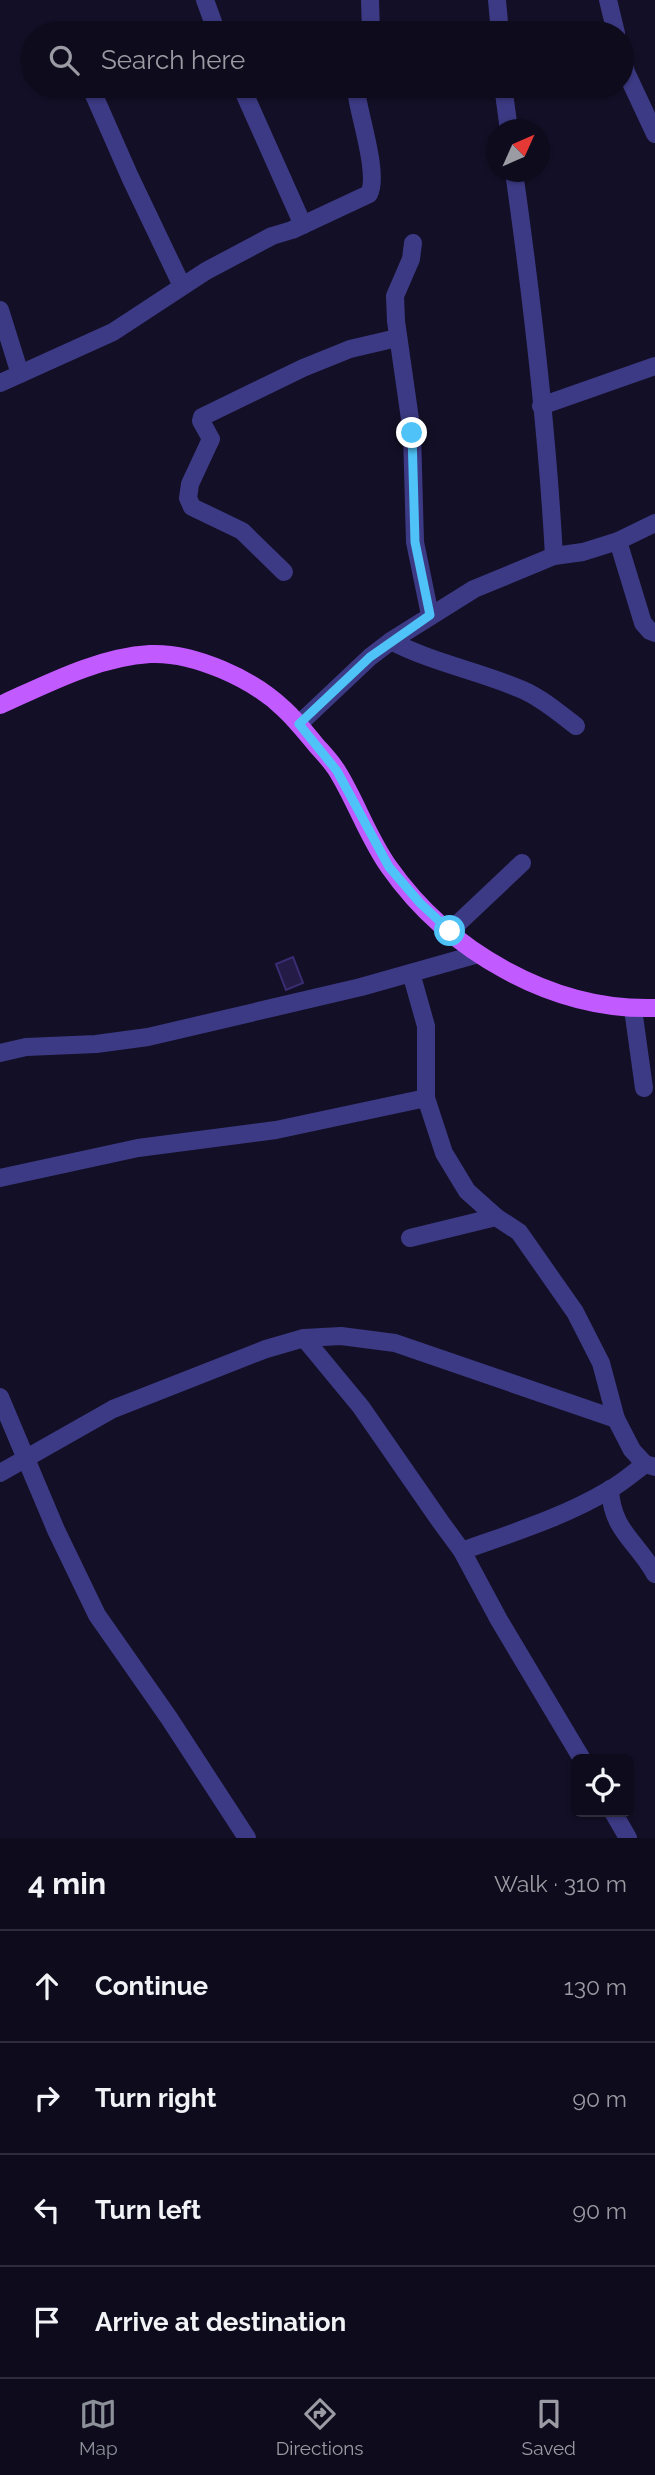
<!DOCTYPE html>
<html lang="en">
<head>
<meta charset="utf-8">
<style>
  :root { --surface:#0e0b1c; --page:#171425; --text:#f1f3f6; --muted:#9b9ba3; --line:#2e2b3b; --accent:#8c9099 }
  body { margin:0; font-family:Raleway,sans-serif; background:var(--page); color:var(--text) }
  .controls { position:absolute; right:21px; bottom:21px; display:grid; overflow:hidden; border-radius:10px; box-shadow:0 2px 5px #0004 }
  .controls button { width:63px; height:63px; display:grid; place-items:center; padding:0; border:0; border-bottom:2px solid var(--line); background:var(--surface); color:var(--text); font:35px sans-serif }
  .compass { position:absolute; left:487px; top:119px; width:63px; height:63px; border-radius:50%; background:var(--surface); box-shadow:0 2px 5px #0004; rotate:45deg }
  .stop { position:absolute; width:21px; height:21px; margin:-16px; border:5px solid #4fc3f7; border-radius:50%; background:#fff }
  .stop.end { background:#4fc3f7; border-color:#fff; box-shadow:0 2px 7px #0008 }
  .list { margin:0; padding:0; list-style:none }
  h2 { display:flex; justify-content:space-between; align-items:center; height:91px; margin:0; padding:0 28px; font-size:30px }
  h2 small { font-size:23px; font-weight:400; color:var(--muted) }
  .list li { display:grid; grid-template-columns:46px 1fr auto; gap:21px; align-items:center; box-sizing:border-box; height:112px; padding:0 28px; border-top:2px solid var(--line) }
  .list b { display:block; font-size:26px; white-space:nowrap }
  .list em { font-size:23px; font-style:normal; color:var(--muted) }
  .icon { flex:none; width:38px; height:38px; fill:none; stroke:currentColor; stroke-width:2; stroke-linecap:round; stroke-linejoin:round }
  .map { position:relative; flex:none; width:655px; height:1838px; overflow:hidden }
  .search { position:absolute; background:var(--surface); box-shadow:0 2px 5px #0004; left:21px; right:21px; top:21px; height:77px; display:flex; align-items:center; gap:18px; box-sizing:border-box; padding:0 24px; border-radius:38px; color:var(--muted); font-size:26px }
  .sheet { height:539px; background:var(--surface) }
  nav { display:flex; justify-content:space-around; align-items:center; box-sizing:border-box; height:98px; border-top:2px solid var(--line); background:var(--surface); font-size:19px; color:var(--muted) }
  nav a { display:grid; justify-items:center; gap:4px }
  nav .on { color:var(--accent) }
  .map>svg:first-child { display:block }
  .building { fill:#241b47; stroke:#3b2d73; stroke-width:2 }
  .lines { fill:none; stroke-linecap:round; stroke-linejoin:round }
  .minor { stroke:#3d3a85; stroke-width:18 }
  .major { stroke:#c25bff; stroke-width:18 }
  .route { stroke:#4fc3f7; stroke-width:9 }
</style>
</head>
<body>
<div class="map">
<svg width="655" height="1838" viewBox="0 0 655 1838">
  <rect width="100%" height="100%" fill="#130f26"/>
  <path class="building" d="M 293,957 L 303,983 L 286,990 L 276,964 Z"/>
  <g class="lines">
    <g class="minor">
      <path d="M 205,0 L 217,33"/>
      <path d="M 370,0 L 371,33"/>
      <path d="M 497,0 L 500,33"/>
      <path d="M 608,0 L 616,33"/>
      <path d="M 66,30 L 68,33"/>
      <path d="M 622,56 L 626,72 L 655,134"/>
      <path d="M 90,86 L 130,177 L 182,286"/>
      <path d="M 241,86 L 303,225"/>
      <path d="M 503,86 L 509,130"/>
      <path d="M 514,172 C 532,299 547,428 554,556"/>
      <path d="M 413,243 L 411,259 L 395,296 L 396,321 L 412,433 L 415,542 L 430,615"/>
      <path d="M 0,310 L 20,374"/>
      <path d="M 0,383 L 113,332 L 206,271 L 272,236 L 292,230 L 369,194 C 379,175 360,118 357,96 L 358,86"/>
      <path d="M 541,406 L 655,366"/>
      <path d="M 618,541 L 643,623 L 650,631 L 655,633"/>
      <path d="M 284,572 L 242,531 L 192,507 L 188,498 L 190,484 L 211,439 L 201,421 L 202,417 L 303,368 L 350,349 L 397,338"/>
      <path d="M 391,641 C 433,663 479,671 523,690 C 543,699 559,713 576,726"/>
      <path d="M 299,724 L 370,657 L 391,641 L 474,589 L 554,556 L 583,552 L 618,541 L 655,523"/>
      <path d="M 450,931 L 522,863"/>
      <path d="M 411,973 L 426,1026 L 426,1098 L 444,1153 L 467,1191 L 496,1217 L 519,1232 L 575,1312 L 601,1363 L 616,1419 L 632,1450 L 645,1464 L 655,1467"/>
      <path d="M 633,1009 L 644,1088"/>
      <path d="M 0,1053 L 26,1047 L 96,1044 L 148,1037 L 361,987 L 478,954"/>
      <path d="M 0,1178 L 138,1148 L 276,1130 L 426,1098"/>
      <path d="M 410,1238 L 496,1217"/>
      <path d="M 304,1338 L 361,1407 L 440,1521 L 462,1551 L 499,1620 L 582,1759"/>
      <path d="M 0,1397 L 56,1530 L 97,1615 L 169,1718 L 247,1838"/>
      <path d="M 0,1473 L 113,1409 L 266,1349 L 304,1338 L 341,1336 L 395,1343 L 616,1419"/>
      <path d="M 610,1489 C 612,1531 636,1540 655,1574"/>
      <path d="M 462,1551 C 512,1533 564,1517 609,1490 C 622,1483 633,1473 645,1464"/>
      <path d="M 613,1812 L 628,1838"/>
    </g>
    <path class="major" d="M 0,705 C 47,684 98,657 150,654 C 194,652 253,679 284,709 C 296,720 306,733 316,745 C 324,754 333,763 339,774 C 357,804 369,839 389,867 C 448,951 552,1011 655,1008"/>
  </g>
  <g class="lines">
    <path class="route" d="M 412,433 L 415,542 L 430,615 L 370,657 L 299,724 L 337,771 L 389,867 L 420,903 L 450,931"/>
  </g>
</svg>
<div class="controls">
<button><svg class="icon" aria-label="locate" viewBox="0 0 24 24"><circle cx="12" cy="12" r="6"/><path d="M12 2v4M12 18v4M2 12h4M18 12h4"/></svg></button>
</div>
<svg class="compass" viewBox="-18 -18 36 36"><path d="M0-13l5 13h-10z" fill="#e53935"/><path d="M0 13l5-13h-10z" fill="#9b9ba3"/></svg>
<div class="stop" style="left:450px;top:931px"></div>
<div class="stop end" style="left:412px;top:433px"></div>
<div class="search"><svg class="icon" aria-label="search" viewBox="0 0 24 24"><circle cx="10" cy="10" r="6"/><path d="M15 15l6 6"/></svg>Search here</div>
</div>
<section class="sheet">
<h2>4 min<small>Walk · 310 m</small></h2>
<ul class="list">
<li><svg class="icon" aria-label="ahead" viewBox="0 0 24 24"><path d="M12 20V5M6 11l6-6 6 6"/></svg><div><b>Continue</b></div><em>130 m</em></li>
<li><svg class="icon" aria-label="right" viewBox="0 0 24 24"><path d="M7 20v-9h11M14 6l5 5-5 5"/></svg><div><b>Turn right</b></div><em>90 m</em></li>
<li><svg class="icon" aria-label="left" viewBox="0 0 24 24"><path d="M17 20v-9H6M10 6l-5 5 5 5"/></svg><div><b>Turn left</b></div><em>90 m</em></li>
<li><svg class="icon" aria-label="arrive" viewBox="0 0 24 24"><path d="M6 21V4h12l-3 4 3 4H6"/></svg><div><b>Arrive at destination</b></div></li>
</ul>
</section>
<nav>
<a class="on"><svg class="icon" aria-label="map" viewBox="0 0 24 24"><path d="M3 6l6-2 6 2 6-2v14l-6 2-6-2-6 2zM9 4v14M15 6v14"/></svg>Map</a>
<a><svg class="icon" aria-label="directions" viewBox="0 0 24 24"><path d="M12 3l9 9-9 9-9-9zM9 14v-3h6M13 9l2 2-2 2"/></svg>Directions</a>
<a><svg class="icon" aria-label="saved" viewBox="0 0 24 24"><path d="M7 4h10v16l-5-4-5 4z"/></svg>Saved</a>
</nav>
</body>
</html>
